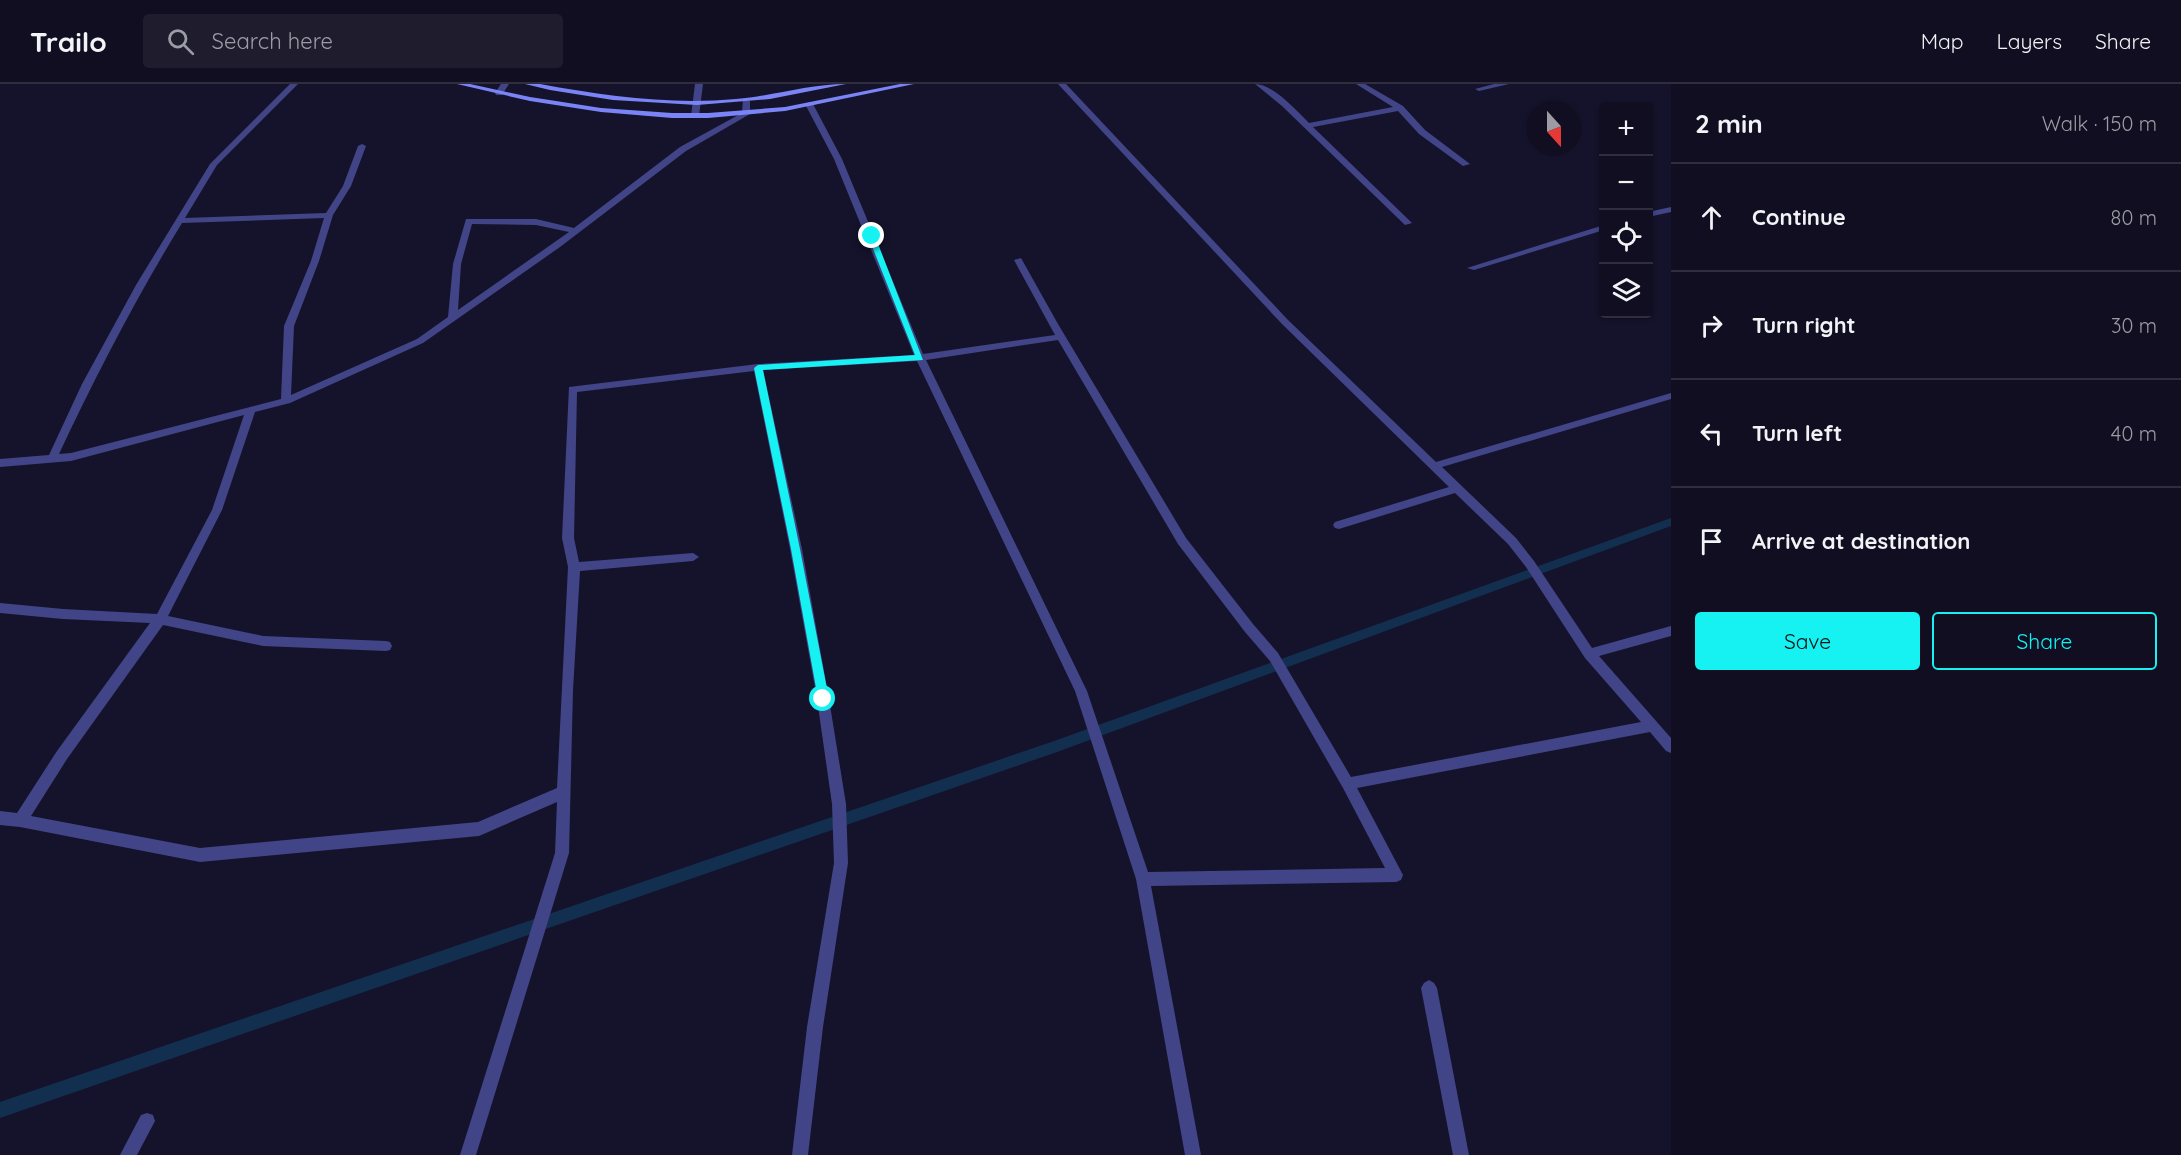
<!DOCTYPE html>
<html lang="en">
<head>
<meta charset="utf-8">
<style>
  :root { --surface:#100e20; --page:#1e1c2d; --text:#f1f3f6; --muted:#9c9ca5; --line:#302e3e; --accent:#16f1f1 }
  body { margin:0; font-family:Quicksand,sans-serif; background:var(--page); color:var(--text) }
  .controls { position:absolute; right:18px; top:18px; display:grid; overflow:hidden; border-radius:6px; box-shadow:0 2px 4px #0004 }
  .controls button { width:54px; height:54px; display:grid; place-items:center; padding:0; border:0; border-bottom:2px solid var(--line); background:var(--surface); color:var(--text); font:30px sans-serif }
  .compass { position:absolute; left:1527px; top:18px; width:54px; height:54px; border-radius:50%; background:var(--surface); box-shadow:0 2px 4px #0004; rotate:159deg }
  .stop { position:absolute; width:18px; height:18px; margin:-14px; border:4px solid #16f1f1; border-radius:50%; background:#fff }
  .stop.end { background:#16f1f1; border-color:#fff; box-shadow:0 2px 6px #0008 }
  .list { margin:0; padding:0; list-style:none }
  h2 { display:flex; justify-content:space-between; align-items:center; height:78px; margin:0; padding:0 24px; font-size:26px }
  h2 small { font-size:20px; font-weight:400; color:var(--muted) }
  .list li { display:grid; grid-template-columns:39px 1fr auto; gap:18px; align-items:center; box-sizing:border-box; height:108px; padding:0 24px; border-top:2px solid var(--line) }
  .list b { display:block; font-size:22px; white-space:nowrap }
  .list em { font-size:20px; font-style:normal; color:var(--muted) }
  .actions { display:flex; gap:12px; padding:18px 24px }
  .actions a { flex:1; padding:14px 0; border:2px solid var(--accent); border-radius:6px; text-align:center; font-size:21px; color:var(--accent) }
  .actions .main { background:var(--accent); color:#111 }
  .icon { flex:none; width:33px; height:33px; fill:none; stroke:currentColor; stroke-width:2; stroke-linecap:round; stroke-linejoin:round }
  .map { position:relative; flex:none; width:1671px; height:1071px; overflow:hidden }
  header { display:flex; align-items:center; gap:36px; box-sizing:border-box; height:84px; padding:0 30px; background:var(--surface); border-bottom:2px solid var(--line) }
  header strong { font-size:28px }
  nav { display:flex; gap:33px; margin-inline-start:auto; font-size:21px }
  .search { width:420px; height:54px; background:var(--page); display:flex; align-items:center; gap:15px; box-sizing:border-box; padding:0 21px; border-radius:6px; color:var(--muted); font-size:22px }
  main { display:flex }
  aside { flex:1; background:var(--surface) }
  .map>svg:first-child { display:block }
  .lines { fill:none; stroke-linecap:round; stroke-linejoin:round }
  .stream { fill:#132f4f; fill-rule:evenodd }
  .street { fill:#414587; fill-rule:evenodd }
  .secondary { fill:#7b84f7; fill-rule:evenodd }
  .route { fill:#16f1f1 }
</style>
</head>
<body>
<header>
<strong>Trailo</strong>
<div class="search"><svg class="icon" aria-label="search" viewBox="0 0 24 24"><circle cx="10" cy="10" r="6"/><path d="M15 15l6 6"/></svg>Search here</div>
<nav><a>Map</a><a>Layers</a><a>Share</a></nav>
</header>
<main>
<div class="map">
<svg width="1671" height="1071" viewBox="0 0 1671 1071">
  <rect width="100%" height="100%" fill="#15132b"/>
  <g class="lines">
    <path class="stream" d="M 1671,434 L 1671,442 L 1057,668 L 0,1034 L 0,1018 L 1057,656 Z"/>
    <g class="street">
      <path d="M 290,0 L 298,0 L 217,81 L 185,134 L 326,129 L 343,102 L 358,62 L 362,60 L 366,62 L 351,102 L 333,131 L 319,177 L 294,242 L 291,311 L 417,255 L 448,233 L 453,180 L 466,135 L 536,135 L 574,144 L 680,63 L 742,29 L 743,15 L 750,17 L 750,30 L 686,67 L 560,163 L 423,259 L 290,319 L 255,328 L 222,426 L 168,532 L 263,552 L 386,557 L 390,558 L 392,562 L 390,566 L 386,567 L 263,562 L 163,541 L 67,675 L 31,732 L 200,764 L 478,738 L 557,704 L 568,483 L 562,454 L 569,303 L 758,280 L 914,271 L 834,75 L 805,20 L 809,18 L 813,20 L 842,75 L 923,270 L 1055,251 L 1014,176 L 1021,174 L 1058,240 L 1186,454 L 1253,540 L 1278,569 L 1351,693 L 1641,638 L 1585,574 L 1526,483 L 1508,460 L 1455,409 L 1339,445 L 1335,444 L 1333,441 L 1335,438 L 1449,403 L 1282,240 L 1058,0 L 1066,0 L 1288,236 L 1436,378 L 1671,309 L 1671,315 L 1442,383 L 1516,454 L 1534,477 L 1592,564 L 1671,542 L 1671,552 L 1599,572 L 1671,654 L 1671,669 L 1666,667 L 1650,648 L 1357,704 L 1403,791 L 1401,796 L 1396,798 L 1151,802 L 1201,1071 L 1185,1071 L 1136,795 L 1075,607 L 917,277 L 763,286 L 802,465 L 829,615 L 846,720 L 848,779 L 823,943 L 808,1071 L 792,1071 L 807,943 L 834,779 L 832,720 L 817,615 L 790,465 L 754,287 L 577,308 L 574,454 L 579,478 L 693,469 L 699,473 L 693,477 L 580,487 L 573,606 L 569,769 L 476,1071 L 460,1071 L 555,769 L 557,718 L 479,752 L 200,778 L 20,743 L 0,741 L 0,727 L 17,729 L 57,667 L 150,539 L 63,535 L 0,529 L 0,519 L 63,525 L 157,530 L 212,426 L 244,331 L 71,377 L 0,383 L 0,375 L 49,371 L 82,300 L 136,201 L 210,80 ZM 324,134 L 311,177 L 284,242 L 281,315 L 71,369 L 59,370 C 96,291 136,214 182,139 ZM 472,140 L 536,141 L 569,148 L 458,226 L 461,180 ZM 1058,256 L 1178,460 L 1245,548 L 1270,577 L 1343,704 L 1385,784 L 1148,788 L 1087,607 L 926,276 Z"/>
      <path d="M 501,0 L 509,0 L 502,11 L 496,11 L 495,9 Z"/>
      <path d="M 695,0 L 703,0 L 699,32 L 695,34 L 691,32 Z"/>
      <path d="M 1255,0 C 1273,0 1297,27 1309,39 L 1393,23 L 1356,0 L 1365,0 L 1403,22 L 1425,46 L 1470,80 L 1463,82 L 1419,50 L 1398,27 L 1313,43 L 1412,139 L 1405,141 L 1282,22 Z"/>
      <path d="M 1494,0 L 1509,0 L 1479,7 L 1475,5 Z"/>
      <path d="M 1671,123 L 1671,128 L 1648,133 L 1648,128 Z"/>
      <path d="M 1604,141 L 1604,146 L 1474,186 L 1467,184 Z"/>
      <path d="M 1429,896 L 1434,899 L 1437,904 L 1469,1071 L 1453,1071 L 1421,904 L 1424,899 Z"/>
      <path d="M 147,1029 L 153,1031 L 155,1037 L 137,1071 L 120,1071 L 141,1031 Z"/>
    </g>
    <g class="secondary">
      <path d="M 457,0 L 470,0 L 530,13 L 601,24 L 672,29 L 708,29 L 785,23 L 900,0 L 914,0 L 785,27 L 708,34 L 672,34 L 601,28 L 530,17 Z"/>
      <path d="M 525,0 L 540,0 C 605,12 671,21 736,15 C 773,12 809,0 846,0 L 770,15 L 697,21 L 613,16 L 550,6 Z"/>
    </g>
  </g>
  <path class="route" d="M 872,149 L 875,152 L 923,276 L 763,286 L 800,465 L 829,615 L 823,619 L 818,615 L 791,465 L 754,284 L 758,281 L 915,271 L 868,152 Z"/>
</svg>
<div class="controls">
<button>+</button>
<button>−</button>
<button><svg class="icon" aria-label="locate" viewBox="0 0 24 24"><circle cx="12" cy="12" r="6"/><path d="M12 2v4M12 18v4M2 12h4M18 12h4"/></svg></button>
<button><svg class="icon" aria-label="layers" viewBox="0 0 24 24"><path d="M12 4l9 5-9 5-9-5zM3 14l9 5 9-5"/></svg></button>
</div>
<svg class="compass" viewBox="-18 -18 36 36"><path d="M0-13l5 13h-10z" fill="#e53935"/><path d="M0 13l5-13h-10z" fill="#9c9ca5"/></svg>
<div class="stop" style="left:823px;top:615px"></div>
<div class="stop end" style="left:872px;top:152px"></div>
</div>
<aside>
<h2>2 min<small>Walk · 150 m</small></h2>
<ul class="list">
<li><svg class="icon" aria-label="ahead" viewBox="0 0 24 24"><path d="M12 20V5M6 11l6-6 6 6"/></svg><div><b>Continue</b></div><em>80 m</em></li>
<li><svg class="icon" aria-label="right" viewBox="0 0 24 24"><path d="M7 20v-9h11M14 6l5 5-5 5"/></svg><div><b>Turn right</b></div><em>30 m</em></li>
<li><svg class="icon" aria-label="left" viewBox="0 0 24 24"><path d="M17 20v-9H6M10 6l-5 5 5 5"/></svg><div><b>Turn left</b></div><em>40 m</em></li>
<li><svg class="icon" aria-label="arrive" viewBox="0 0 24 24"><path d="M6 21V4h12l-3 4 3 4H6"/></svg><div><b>Arrive at destination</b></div></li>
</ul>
<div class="actions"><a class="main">Save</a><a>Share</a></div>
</aside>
</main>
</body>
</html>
